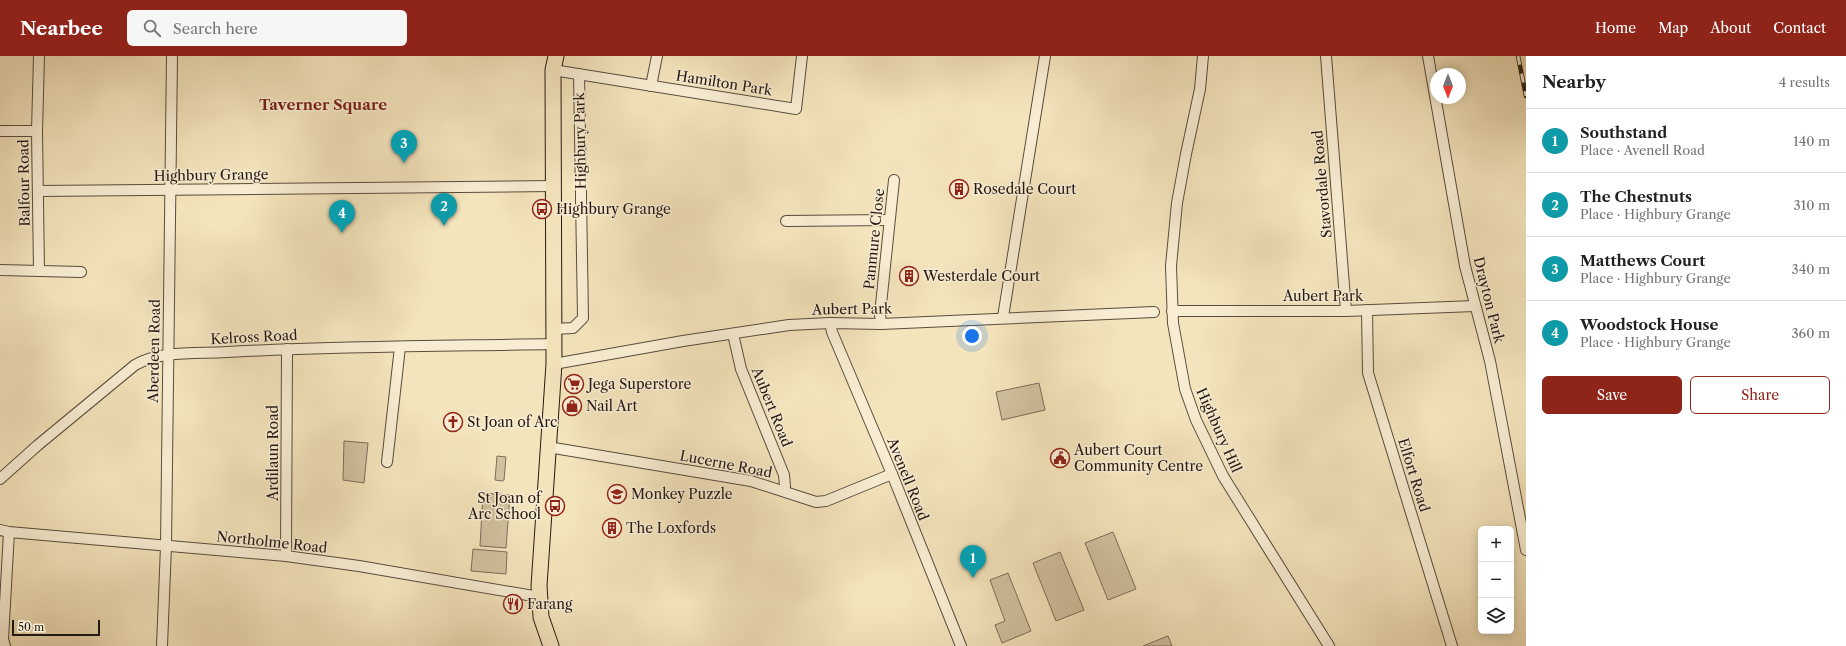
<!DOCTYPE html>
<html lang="en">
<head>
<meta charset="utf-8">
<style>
  :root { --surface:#fff; --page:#f6f6f6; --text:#202124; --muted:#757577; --line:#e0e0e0; --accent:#8f2418 }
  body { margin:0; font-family:"Libre Caslon Text",serif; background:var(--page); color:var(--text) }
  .controls { position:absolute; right:12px; bottom:12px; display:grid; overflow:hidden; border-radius:6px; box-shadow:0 2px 10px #0003 }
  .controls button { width:36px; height:36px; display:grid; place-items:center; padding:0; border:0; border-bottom:1px solid var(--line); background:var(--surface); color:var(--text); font:20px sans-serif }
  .compass { position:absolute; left:1430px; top:12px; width:36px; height:36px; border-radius:50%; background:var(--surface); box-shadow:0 2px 10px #0003; rotate:180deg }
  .scale { position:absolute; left:12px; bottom:10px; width:88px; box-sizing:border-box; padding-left:4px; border:2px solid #251914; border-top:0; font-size:11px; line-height:14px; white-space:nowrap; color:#251914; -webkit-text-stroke:3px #f8edd3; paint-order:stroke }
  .you { position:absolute; left:972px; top:280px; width:14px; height:14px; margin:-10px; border:3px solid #fff; border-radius:50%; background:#1a73e8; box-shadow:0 0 0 6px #1a73e833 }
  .badge { display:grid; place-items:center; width:26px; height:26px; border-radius:50%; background:var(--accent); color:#fff; font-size:13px; font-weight:700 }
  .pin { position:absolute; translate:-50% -33px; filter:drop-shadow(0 1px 2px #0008) }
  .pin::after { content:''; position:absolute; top:21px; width:14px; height:12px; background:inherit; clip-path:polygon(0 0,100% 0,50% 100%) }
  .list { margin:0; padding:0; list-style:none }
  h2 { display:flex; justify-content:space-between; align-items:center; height:52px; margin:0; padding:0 16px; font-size:17px }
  h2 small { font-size:13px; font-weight:400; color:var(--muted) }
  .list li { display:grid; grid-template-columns:26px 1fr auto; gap:12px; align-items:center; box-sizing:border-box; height:64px; padding:0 16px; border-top:1px solid var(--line) }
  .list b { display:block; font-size:15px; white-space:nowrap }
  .list p { margin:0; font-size:13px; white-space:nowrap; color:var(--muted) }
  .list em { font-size:13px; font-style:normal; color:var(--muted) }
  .actions { display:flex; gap:8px; padding:12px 16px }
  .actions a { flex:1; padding:9px 0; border:1px solid var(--accent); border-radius:6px; text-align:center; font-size:14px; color:var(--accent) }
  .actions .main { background:var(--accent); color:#fff }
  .icon { flex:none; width:22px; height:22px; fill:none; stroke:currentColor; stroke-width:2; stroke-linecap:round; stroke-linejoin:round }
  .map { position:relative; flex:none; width:1526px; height:590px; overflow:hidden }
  header { display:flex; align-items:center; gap:24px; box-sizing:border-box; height:56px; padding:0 20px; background:var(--accent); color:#fff }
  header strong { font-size:19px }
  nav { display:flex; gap:22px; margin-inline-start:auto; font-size:14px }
  .search { width:280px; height:36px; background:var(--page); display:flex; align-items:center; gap:10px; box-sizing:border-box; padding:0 14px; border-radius:6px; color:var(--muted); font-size:15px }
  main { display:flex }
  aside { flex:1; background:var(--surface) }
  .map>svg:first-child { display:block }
  .green { fill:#d1c19f; stroke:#7b6d5a }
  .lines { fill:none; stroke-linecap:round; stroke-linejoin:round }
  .minor-casing { stroke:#594c3e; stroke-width:12 }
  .primary-casing { stroke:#251914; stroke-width:17 }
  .minor { stroke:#f8edd3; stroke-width:10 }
  .primary { stroke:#f4e4bc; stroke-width:15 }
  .rail-casing { stroke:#251914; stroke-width:4.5 }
  .rail { stroke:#f8edd3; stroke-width:3; stroke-dasharray:9; stroke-linecap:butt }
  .labels { text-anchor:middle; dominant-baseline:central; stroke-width:3; stroke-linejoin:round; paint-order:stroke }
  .street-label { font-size:14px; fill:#251914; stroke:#f8edd3 }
  .poi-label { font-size:14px; fill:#251914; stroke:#f8edd3; text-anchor:start }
  .neighbourhood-label { font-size:15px; font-weight:bold; fill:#7a1f14; stroke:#f8edd3 }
</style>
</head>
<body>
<header>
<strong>Nearbee</strong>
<div class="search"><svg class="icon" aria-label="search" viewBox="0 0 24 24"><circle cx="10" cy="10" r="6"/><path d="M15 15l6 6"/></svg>Search here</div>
<nav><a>Home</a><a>Map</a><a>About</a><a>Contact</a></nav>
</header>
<main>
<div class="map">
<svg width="1526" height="590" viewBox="0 0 1526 590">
  <rect width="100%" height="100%" fill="#f4e4bc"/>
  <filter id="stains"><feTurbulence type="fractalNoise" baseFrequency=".005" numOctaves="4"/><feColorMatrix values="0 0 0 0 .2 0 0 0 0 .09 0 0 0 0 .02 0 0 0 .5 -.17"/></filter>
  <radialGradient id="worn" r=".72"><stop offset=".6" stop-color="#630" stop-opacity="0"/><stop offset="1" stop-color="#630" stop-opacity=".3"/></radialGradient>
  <g class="green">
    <path d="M 1039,327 L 1045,354 L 1002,364 L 996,336 Z"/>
    <path d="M 344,385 L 368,387 L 364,427 L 343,424 Z"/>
    <path d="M 497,400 L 506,401 L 504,424 L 502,425 L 495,424 Z"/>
    <path d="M 483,437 L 510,439 L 506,492 L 480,490 Z"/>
    <path d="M 1113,476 L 1136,533 L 1108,544 L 1085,487 Z"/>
    <path d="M 473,493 L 507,496 L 506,518 L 471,515 Z"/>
    <path d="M 1060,496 L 1084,554 L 1056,565 L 1033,507 Z"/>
    <path d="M 1008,517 L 1031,575 L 1002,587 L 995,569 L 1005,565 L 990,524 Z"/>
    <path d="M 1168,580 L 1172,590 L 1143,590 Z"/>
  </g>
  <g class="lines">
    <defs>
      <g id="minor">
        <path d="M 39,0 L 37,75 L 39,215"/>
        <path d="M 1203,0 L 1200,33 L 1186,98 L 1177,147 L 1171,210 L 1173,267 L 1185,333 L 1196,364 L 1223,420 L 1329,590"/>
        <path d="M 1326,0 L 1346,255"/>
        <path d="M 1428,0 L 1465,210 L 1490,305 L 1526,494"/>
        <path d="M 553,14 L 796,53 L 802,0"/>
        <path d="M 651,30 L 657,0"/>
        <path d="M 0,75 L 37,75"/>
        <path d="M 38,135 L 552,130"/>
        <path d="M 786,165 L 889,164"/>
        <path d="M 0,214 L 81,216"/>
        <path d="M 1367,254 L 1368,317 L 1452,590"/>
        <path d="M 1172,255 L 1346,255 L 1475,250"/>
        <path d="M 1003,261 L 1045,0"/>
        <path d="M 830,267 L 832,276 L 892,418 L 961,590"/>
        <path d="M 881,268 L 880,258 L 894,124"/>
        <path d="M 553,273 L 573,272 L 583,262 L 579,18"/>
        <path d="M 733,278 L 741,313 L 784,419 L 785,430 L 784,435"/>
        <path d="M 554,308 L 683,285 L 789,269 L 830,267 L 881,268 L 1154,256"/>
        <path d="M 548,391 L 751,425 L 816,446 L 826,445 L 892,418"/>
        <path d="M 387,406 L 400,291"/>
        <path d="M 0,423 L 38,389 L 135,309 C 161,294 198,298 227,296 C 336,290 445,290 554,288"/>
        <path d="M 0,474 L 9,476 L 286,500 L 359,510 L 539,541"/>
        <path d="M 286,500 L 287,293"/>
        <path d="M 5,590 L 3,583 L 9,476"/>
        <path d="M 162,590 L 166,490 L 172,0"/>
      </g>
      <path id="primary" d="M 551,590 L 541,561 L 539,530 L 554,308 L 553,14 L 556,0"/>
    </defs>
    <use href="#minor" class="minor-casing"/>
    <use href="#primary" class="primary-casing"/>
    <use href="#minor" class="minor"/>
    <use href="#primary" class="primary"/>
    <defs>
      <path id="rail" d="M 1518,0 L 1526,40"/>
    </defs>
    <use href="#rail" class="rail-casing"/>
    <use href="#rail" class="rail"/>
  </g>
  <defs>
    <symbol id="building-ring" viewBox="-11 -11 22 22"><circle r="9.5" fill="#f8edd3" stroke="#8f2418" stroke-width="1.5"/><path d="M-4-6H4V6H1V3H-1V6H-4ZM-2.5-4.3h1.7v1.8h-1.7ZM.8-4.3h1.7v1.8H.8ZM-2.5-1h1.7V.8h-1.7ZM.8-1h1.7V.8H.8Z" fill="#8f2418"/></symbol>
    <symbol id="bus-ring" viewBox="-11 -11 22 22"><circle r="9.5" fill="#f8edd3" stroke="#8f2418" stroke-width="1.5"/><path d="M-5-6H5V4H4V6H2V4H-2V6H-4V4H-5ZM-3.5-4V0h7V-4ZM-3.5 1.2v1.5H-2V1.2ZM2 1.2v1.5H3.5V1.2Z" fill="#8f2418"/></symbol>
    <symbol id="supermarket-ring" viewBox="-11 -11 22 22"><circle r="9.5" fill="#f8edd3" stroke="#8f2418" stroke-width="1.5"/><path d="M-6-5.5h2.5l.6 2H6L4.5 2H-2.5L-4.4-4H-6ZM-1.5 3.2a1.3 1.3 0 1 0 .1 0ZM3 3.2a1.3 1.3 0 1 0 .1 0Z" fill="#8f2418"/></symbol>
    <symbol id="shop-ring" viewBox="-11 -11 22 22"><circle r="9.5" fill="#f8edd3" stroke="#8f2418" stroke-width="1.5"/><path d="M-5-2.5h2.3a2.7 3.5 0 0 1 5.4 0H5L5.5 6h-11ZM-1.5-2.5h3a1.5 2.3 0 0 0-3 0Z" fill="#8f2418"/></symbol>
    <symbol id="church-ring" viewBox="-11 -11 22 22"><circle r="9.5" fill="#f8edd3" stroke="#8f2418" stroke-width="1.5"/><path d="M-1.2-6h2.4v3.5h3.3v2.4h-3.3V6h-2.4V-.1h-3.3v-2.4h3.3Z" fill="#8f2418"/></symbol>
    <symbol id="civic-ring" viewBox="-11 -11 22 22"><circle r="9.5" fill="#f8edd3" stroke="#8f2418" stroke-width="1.5"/><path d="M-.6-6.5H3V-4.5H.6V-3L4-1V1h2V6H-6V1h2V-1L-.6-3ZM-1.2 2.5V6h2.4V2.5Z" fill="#8f2418"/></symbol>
    <symbol id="school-ring" viewBox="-11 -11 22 22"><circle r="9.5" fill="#f8edd3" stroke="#8f2418" stroke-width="1.5"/><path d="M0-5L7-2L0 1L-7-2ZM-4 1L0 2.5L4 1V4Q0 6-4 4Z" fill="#8f2418"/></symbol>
    <symbol id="restaurant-ring" viewBox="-11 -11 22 22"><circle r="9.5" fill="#f8edd3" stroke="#8f2418" stroke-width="1.5"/><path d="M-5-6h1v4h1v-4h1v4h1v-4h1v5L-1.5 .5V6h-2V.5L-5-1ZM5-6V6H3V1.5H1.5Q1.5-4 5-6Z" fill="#8f2418"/></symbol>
  </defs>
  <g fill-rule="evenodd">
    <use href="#building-ring" x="948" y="122" width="22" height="22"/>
    <use href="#bus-ring" x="531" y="142" width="22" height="22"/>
    <use href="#building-ring" x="898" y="209" width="22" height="22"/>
    <use href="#supermarket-ring" x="563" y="317" width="22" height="22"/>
    <use href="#shop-ring" x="561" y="339" width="22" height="22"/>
    <use href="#church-ring" x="442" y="355" width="22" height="22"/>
    <use href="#civic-ring" x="1049" y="391" width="22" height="22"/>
    <use href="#school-ring" x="606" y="427" width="22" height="22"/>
    <use href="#bus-ring" x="544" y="439" width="22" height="22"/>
    <use href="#building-ring" x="601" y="461" width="22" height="22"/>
    <use href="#restaurant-ring" x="502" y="537" width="22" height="22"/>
  </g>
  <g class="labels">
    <g class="street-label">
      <text transform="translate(724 27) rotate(9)">Hamilton Park</text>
      <text transform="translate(580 85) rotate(-91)">Highbury Park</text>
      <text transform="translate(211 119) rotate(-1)">Highbury Grange</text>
      <text transform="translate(24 127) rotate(-91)">Balfour Road</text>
      <text transform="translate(1322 128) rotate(-95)">Stavordale Road</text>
      <text transform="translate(874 183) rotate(-84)">Panmure Close</text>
      <text x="1323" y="240">Aubert Park</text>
      <text transform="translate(1489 244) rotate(76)">Drayton Park</text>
      <text transform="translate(852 253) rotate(-1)">Aubert Park</text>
      <text transform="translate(254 281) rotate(-3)">Kelross Road</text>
      <text transform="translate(154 295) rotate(-89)">Aberdeen Road</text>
      <text transform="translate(772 351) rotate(68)">Aubert Road</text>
      <text transform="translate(1219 374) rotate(66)">Highbury Hill</text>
      <text transform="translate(273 397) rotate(-90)">Ardilaun Road</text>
      <text transform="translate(726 408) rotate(11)">Lucerne Road</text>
      <text transform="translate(1414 419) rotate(73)">Elfort Road</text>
      <text transform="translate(908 423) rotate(68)">Avenell Road</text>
      <text transform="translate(272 486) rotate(6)">Northolme Road</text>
    </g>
    <g class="poi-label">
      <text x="973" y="133">Rosedale Court</text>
      <text x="556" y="153">Highbury Grange</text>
      <text x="923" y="220">Westerdale Court</text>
      <text x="588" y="328">Jega Superstore</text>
      <text x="586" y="350">Nail Art</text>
      <text x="467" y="366">St Joan of Arc</text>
      <text x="1074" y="394">Aubert Court<tspan x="1074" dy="16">Community Centre</tspan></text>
      <text x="631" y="438">Monkey Puzzle</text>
      <text x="541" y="442" text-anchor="end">St Joan of<tspan x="541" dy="16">Arc School</tspan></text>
      <text x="626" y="472">The Loxfords</text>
      <text x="527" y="548">Farang</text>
    </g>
    <g class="neighbourhood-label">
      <text x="323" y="48">Taverner Square</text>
    </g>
  </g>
  <rect width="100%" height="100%" filter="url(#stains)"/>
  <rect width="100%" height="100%" fill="url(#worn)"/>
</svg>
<div class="controls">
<button>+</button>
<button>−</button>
<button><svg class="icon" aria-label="layers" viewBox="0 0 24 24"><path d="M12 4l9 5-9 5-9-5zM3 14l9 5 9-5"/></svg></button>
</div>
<svg class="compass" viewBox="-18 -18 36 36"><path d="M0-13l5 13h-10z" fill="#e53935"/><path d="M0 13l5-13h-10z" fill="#757577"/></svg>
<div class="scale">50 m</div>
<div class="you"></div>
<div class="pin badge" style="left:973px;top:522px;background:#0f9aa8">1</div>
<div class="pin badge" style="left:444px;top:170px;background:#0f9aa8">2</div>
<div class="pin badge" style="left:404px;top:107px;background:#0f9aa8">3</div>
<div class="pin badge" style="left:342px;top:177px;background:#0f9aa8">4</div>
</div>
<aside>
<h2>Nearby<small>4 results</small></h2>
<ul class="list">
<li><span class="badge" style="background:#0f9aa8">1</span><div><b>Southstand</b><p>Place · Avenell Road</p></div><em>140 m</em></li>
<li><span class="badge" style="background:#0f9aa8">2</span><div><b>The Chestnuts</b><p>Place · Highbury Grange</p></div><em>310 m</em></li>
<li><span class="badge" style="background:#0f9aa8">3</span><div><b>Matthews Court</b><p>Place · Highbury Grange</p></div><em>340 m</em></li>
<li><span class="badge" style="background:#0f9aa8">4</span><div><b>Woodstock House</b><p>Place · Highbury Grange</p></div><em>360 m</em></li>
</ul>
<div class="actions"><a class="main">Save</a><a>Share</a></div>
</aside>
</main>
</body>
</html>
